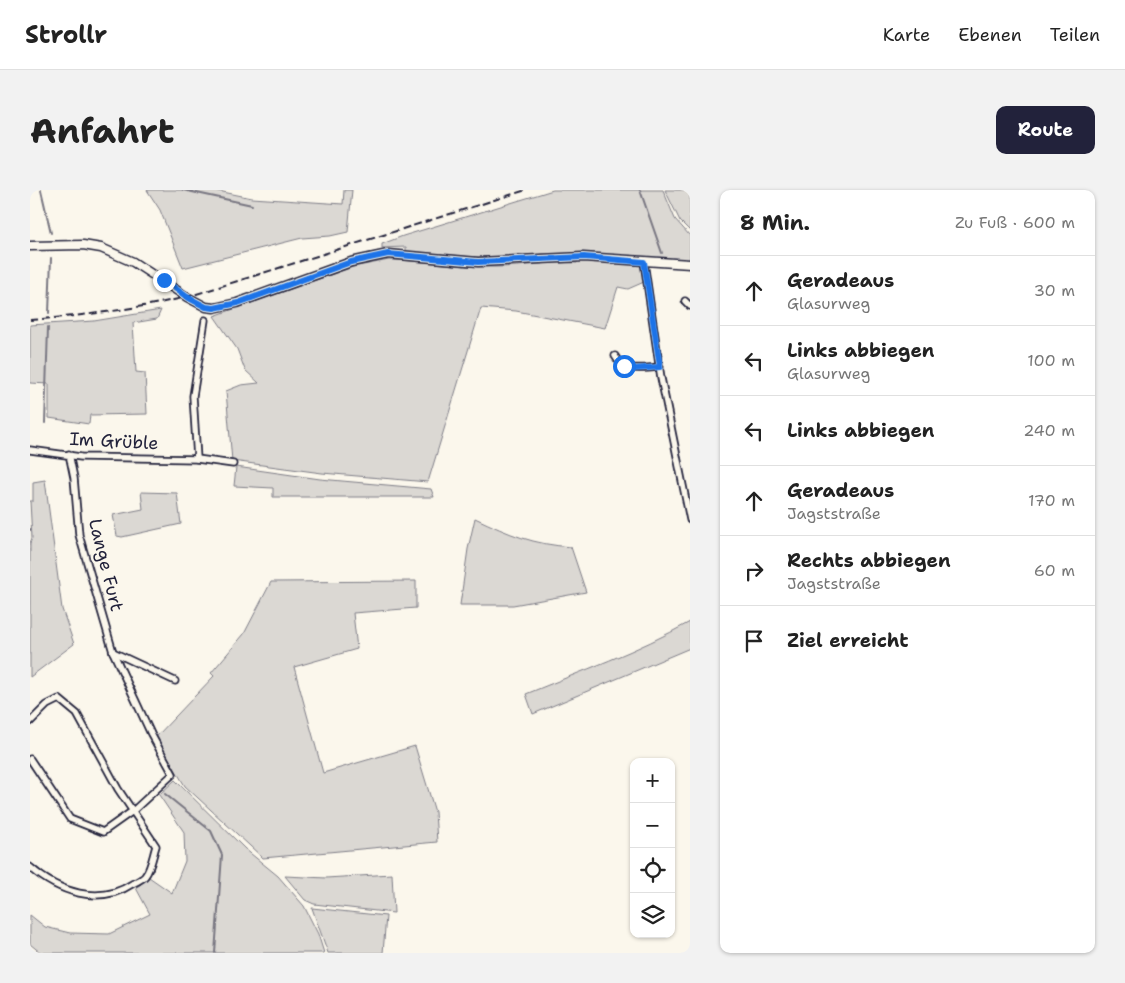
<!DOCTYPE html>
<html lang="de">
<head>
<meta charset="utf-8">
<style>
  :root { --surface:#fff; --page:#f2f2f2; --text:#222; --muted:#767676; --line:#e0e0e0; --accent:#22223b }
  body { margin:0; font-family:"Shantell Sans",sans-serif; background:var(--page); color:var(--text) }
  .controls { position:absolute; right:15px; bottom:15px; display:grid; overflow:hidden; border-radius:10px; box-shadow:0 1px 4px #0004 }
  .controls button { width:45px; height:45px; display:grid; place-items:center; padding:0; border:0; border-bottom:1px solid var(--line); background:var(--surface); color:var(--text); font:25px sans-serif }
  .stop { position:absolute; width:15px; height:15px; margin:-11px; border:4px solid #1a73e8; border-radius:50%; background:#fff }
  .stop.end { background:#1a73e8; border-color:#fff; box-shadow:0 1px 5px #0008 }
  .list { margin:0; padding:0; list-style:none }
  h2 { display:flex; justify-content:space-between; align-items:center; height:65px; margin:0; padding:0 20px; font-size:21px }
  h2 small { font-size:16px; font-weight:400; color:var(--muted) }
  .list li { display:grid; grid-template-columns:32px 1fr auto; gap:15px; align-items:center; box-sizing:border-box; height:70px; padding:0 20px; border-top:1px solid var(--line) }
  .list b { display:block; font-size:19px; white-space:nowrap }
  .list p { margin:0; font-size:16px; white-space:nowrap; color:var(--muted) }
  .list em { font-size:16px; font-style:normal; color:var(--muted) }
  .icon { flex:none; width:28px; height:28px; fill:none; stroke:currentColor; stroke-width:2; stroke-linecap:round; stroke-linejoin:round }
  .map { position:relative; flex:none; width:660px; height:763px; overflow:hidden; border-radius:10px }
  header { display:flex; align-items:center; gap:30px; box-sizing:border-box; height:70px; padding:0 25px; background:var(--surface); border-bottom:1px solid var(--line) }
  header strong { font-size:24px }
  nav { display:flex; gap:28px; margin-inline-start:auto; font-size:18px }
  .intro { display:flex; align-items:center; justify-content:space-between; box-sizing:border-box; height:120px; padding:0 30px }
  h1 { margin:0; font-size:35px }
  .button { padding:12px 22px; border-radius:10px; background:var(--accent); color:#fff; font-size:18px; font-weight:700 }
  main { display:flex; gap:30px; padding:0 30px }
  aside { flex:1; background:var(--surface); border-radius:10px; box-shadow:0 1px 4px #0004 }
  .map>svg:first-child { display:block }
  .green { fill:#dbd8d3; stroke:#7e7d87 }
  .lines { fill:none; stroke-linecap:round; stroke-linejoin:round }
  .stream { stroke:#787681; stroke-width:2 }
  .street-casing { stroke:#22223b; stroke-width:9 }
  .secondary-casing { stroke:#22223b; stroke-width:11 }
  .street { stroke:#fbf7ec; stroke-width:5.5 }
  .secondary { stroke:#fbf7ec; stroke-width:8 }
  .rail { stroke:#22223b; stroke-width:2; stroke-dasharray:8 4; stroke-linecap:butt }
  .route { stroke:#1a73e8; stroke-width:6 }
  .labels { text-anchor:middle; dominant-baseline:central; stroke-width:4.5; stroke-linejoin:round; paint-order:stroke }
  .street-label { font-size:18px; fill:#22223b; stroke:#fbf7ec }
</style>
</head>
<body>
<header>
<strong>Strollr</strong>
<nav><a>Karte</a><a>Ebenen</a><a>Teilen</a></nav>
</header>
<div class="intro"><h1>Anfahrt</h1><a class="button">Route</a></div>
<main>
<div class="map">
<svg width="660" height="763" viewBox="0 0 660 763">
  <rect width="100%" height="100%" fill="#fbf7ec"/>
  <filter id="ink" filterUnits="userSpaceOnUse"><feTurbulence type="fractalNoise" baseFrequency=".02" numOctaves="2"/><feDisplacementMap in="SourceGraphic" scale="10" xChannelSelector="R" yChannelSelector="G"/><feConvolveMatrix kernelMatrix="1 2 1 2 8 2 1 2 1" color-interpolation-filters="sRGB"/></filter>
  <g filter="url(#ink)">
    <g class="green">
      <path d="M 117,0 L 183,0 L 222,8 L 313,14 L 314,0 L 322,0 L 318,42 L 300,46 L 272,48 L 153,78 L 130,20 Z"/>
      <path d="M 523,0 L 633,0 L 645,29 L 660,46 L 660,70 L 513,64 L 473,67 L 443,67 L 376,61 L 376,57 L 352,58 L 352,54 L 373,46 Z"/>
      <path d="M 635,0 L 660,0 L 660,41 L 650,31 Z"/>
      <path d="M 359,70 C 395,70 430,78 466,77 C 494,77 520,71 547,73 L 548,70 L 612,75 L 614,92 L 598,99 L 588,97 L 575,138 L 486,121 L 451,118 L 398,292 L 292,283 L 202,271 L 196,201 L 211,195 L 229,193 L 215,180 L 207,159 L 184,126 L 323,77 Z"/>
      <path d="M 131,120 L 127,129 L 103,133 L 106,182 L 115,183 L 117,224 L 60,225 L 59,234 L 19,228 L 19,194 L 0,193 L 0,135 L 64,131 Z"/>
      <path d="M 206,277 L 290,289 L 401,299 L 404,307 L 243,307 L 243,298 L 204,296 Z"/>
      <path d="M 15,290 L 32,419 L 44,454 L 0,487 L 0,353 L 2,348 L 0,311 L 3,311 L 3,292 Z"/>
      <path d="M 111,302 L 147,303 L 151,334 L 92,347 L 87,346 L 83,325 L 113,319 Z"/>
      <path d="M 445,328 C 481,345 502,354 541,357 L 556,402 L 483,415 L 430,415 L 438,359 Z"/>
      <path d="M 386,391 L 386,418 L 323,423 L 327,459 L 264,477 L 293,583 L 385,556 L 405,622 L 407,652 L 233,668 L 155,596 L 126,547 L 184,486 L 181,483 L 214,444 L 241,392 Z"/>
      <path d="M 660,432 L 660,458 L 503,524 L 496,504 C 552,481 608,461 660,432 Z"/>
      <path d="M 145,590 L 215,659 L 248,686 L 274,716 L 288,744 L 294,763 L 11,763 L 0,754 L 0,725 L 15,737 L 40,743 L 79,744 L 120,724 L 106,698 L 119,687 L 142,703 L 155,671 L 154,642 L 129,605 Z"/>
      <path d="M 362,684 L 364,723 L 284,714 L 275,710 L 255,686 L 296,688 Z"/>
      <path d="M 282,718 L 356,726 L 353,763 L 298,763 Z"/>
    </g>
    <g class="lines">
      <g class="stream">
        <path d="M 11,0 L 21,43"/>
        <path d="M 153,0 L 222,15"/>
        <path d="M 610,0 L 632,63"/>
        <path d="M 19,123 L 21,68"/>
        <path d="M 15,233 L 18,137"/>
        <path d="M 0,340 L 0,339"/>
        <path d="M 135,604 L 181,641 L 192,665 L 185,763"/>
      </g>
      <defs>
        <g id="street">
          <path d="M 614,72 L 631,188 L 660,330"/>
          <path d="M 655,111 L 660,116"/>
          <path d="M 585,166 C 594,183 612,178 630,177"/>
          <path d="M 0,260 L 51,267 L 167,269 L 203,274"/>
          <path d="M 167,269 L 163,206 L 175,130"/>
          <path d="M 83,462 L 145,491"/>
          <path d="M 0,532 L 17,515 L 29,509 L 47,524 L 88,599 L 126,656 C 123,665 121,679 115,686 C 113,689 106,692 102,694 C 69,716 28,702 0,677"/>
          <path d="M 0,569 L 40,629 L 73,642 L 104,620 L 143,584 L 121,544 L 83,462 L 49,345 L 44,288 L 39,264"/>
        </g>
        <path id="secondary" d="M 0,56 L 53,55 L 71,58 L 103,72 L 157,107 L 176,117 L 184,118 L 207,113 L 321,72 L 358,64 L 448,72 L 553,67 L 660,74"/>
      </defs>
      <use href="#street" class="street-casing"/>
      <use href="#secondary" class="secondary-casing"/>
      <use href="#street" class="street"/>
      <use href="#secondary" class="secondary"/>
      <path class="rail" d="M 0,130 C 54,126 105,119 157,107 L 496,0"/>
    </g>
  </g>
  <g class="lines" filter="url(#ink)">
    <path class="route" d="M 134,90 L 157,107 L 176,117 L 184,118 L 208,113 L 321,72 L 358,64 L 448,72 L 554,67 L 614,72 L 630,177 L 603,179 L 594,176"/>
  </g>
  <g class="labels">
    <g class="street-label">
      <text transform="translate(84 251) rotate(3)">Im Grüble</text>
      <text transform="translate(76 375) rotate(76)">Lange Furt</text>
    </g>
  </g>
</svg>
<div class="controls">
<button>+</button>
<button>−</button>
<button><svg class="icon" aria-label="locate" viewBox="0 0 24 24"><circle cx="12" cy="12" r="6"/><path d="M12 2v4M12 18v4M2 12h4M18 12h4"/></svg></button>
<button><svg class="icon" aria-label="layers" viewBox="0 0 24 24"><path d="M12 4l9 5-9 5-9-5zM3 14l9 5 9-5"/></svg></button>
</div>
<div class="stop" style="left:594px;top:176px"></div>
<div class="stop end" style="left:134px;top:90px"></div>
</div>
<aside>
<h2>8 Min.<small>Zu Fuß · 600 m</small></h2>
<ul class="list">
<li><svg class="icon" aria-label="ahead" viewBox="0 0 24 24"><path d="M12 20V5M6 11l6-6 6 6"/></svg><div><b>Geradeaus</b><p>Glasurweg</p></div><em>30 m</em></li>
<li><svg class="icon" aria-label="left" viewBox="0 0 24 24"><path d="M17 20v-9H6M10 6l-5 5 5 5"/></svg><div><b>Links abbiegen</b><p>Glasurweg</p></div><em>100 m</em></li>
<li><svg class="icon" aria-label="left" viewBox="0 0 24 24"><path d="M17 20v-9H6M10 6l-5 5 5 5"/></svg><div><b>Links abbiegen</b></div><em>240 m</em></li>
<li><svg class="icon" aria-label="ahead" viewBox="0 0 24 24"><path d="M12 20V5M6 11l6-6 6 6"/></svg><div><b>Geradeaus</b><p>Jagststraße</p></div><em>170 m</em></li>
<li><svg class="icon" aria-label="right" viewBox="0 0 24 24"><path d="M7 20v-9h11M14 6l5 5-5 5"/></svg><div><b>Rechts abbiegen</b><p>Jagststraße</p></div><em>60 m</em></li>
<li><svg class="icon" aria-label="arrive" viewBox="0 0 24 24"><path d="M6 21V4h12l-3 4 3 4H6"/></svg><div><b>Ziel erreicht</b></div></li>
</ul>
</aside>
</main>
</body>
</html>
